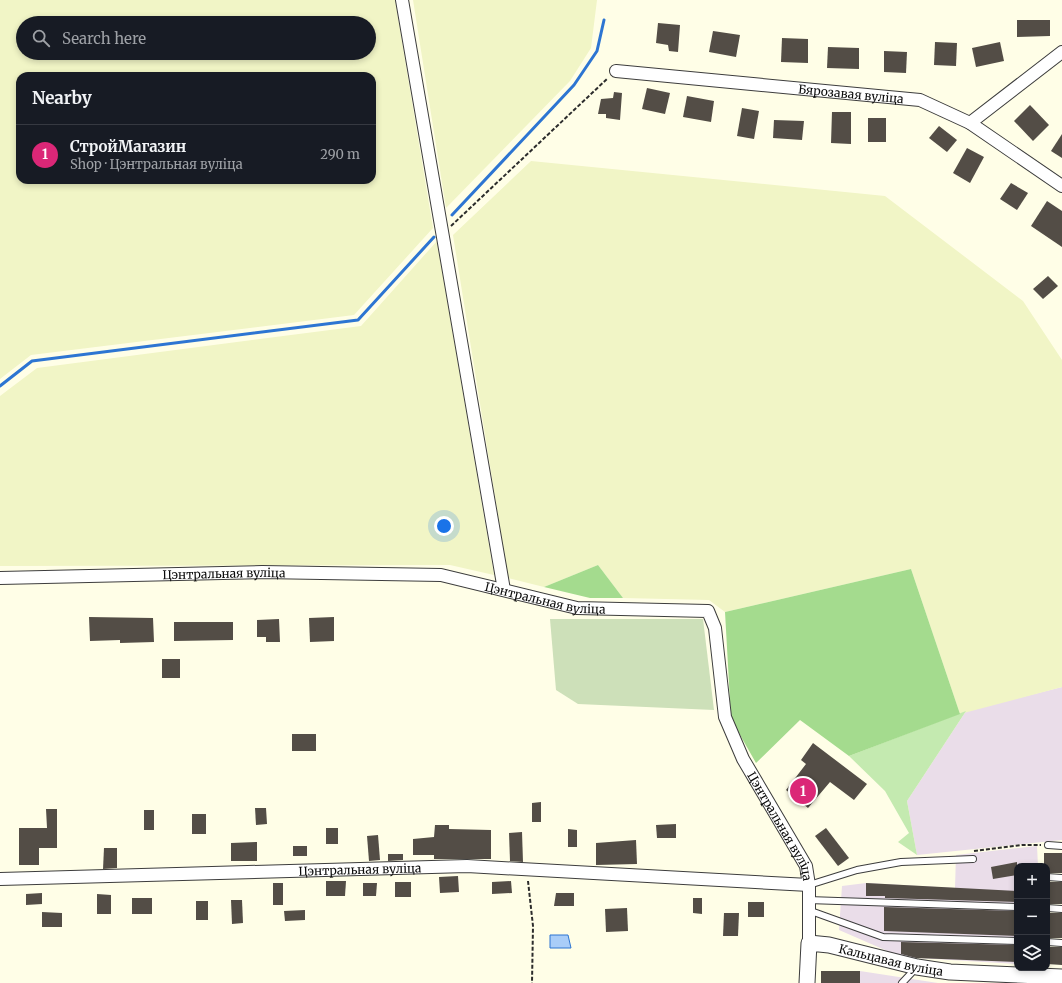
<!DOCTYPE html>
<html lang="en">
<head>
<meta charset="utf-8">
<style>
  :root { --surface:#171b24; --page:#20242c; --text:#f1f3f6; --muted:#9ea1a6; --line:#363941; --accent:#db2777 }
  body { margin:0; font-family:Merriweather,serif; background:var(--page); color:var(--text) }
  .controls { position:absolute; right:12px; bottom:12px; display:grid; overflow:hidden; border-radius:8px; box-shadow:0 2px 6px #0003 }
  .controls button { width:36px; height:36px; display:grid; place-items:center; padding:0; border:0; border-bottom:1px solid var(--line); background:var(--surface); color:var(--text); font:20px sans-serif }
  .you { position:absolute; left:444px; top:526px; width:14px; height:14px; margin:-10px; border:3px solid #fff; border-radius:50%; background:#1a73e8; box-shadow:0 0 0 6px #1a73e833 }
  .badge { display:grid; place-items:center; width:26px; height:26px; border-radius:50%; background:var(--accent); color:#fff; font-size:13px; font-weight:700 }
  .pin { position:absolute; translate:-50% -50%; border:2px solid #fff; box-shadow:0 1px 4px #0006 }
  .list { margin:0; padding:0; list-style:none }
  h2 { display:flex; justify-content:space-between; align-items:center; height:52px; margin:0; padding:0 16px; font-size:17px }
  h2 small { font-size:13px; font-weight:400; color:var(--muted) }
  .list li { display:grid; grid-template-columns:26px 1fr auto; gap:12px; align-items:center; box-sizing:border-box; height:60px; padding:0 16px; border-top:1px solid var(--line) }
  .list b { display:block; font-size:15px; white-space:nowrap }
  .list p { margin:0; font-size:13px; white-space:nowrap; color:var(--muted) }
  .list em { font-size:13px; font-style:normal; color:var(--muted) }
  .icon { flex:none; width:22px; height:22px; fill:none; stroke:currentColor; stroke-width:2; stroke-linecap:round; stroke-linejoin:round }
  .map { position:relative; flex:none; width:1062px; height:983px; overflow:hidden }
  .search { position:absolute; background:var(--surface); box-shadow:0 2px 6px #0003; left:16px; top:16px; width:360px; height:44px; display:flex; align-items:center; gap:10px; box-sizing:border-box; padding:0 14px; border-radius:22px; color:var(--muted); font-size:15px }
  .panel { position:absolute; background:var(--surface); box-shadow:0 2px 6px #0003; left:16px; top:72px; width:360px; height:112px; border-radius:12px }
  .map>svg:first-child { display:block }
  .industrial { fill:#eadde9 }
  .farmland { fill:#f1f5c6; fill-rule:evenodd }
  .green { fill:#c4eab0 }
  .forest { fill:#a4db8e }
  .cemetery { fill:#cde0b9 }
  .water { fill:#a9cdf8; stroke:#2d75d2 }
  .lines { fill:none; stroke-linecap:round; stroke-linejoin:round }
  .stream { stroke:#2d75d2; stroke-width:3 }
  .building { fill:#534d46 }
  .service-casing { stroke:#3d3d3d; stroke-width:8 }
  .minor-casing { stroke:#3d3d3d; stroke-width:14 }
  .tertiary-casing { stroke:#3d3d3d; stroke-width:17 }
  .path { stroke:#2c2c2c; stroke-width:2; stroke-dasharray:4 2; stroke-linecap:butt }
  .service { stroke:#fff; stroke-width:6 }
  .minor { stroke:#fff; stroke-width:12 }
  .tertiary { stroke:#fff; stroke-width:15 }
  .labels { text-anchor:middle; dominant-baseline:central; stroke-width:4; stroke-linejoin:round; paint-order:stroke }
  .street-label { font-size:12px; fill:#0a0a0a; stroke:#fff }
</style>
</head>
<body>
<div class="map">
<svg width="1062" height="983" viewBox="0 0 1062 983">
  <rect width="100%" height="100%" fill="#fffee7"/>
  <g class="industrial">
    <path d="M 1062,687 L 1062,840 L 917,855 L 907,801 L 966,711 Z"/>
    <path d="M 1037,846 L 1038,866 L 1017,866 L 1017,964 L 901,957 L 839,930 L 842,886 L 866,883 L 955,888 L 956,855 Z"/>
    <path d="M 821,971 L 860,971 L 938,983 L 821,983 Z"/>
  </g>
  <g class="farmland">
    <path d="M 0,0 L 395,0 L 433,228 L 354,315 L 31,355 L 0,379 ZM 23,23 L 369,23 L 369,53 L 23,53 ZM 20,76 L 372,76 L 372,180 L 20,180 Z"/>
    <path d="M 413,0 L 597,0 L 591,48 L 570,81 L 446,208 Z"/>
    <path d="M 531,161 L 885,196 L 1023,301 L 1062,360 L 1062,687 L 960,714 L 911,569 L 725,612 L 709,600 L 623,598 L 598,565 L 544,587 L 508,578 L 453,235 Z"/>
    <path d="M 437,241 L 494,575 L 450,565 L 0,566 L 0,396 L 37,368 L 361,326 Z"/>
  </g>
  <path class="green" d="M 966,711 L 907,801 L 917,855 L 898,842 L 909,833 L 885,791 L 849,756 Z"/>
  <g class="forest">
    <path d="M 598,565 L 623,598 L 590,598 L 544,587 Z"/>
    <path d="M 911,569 L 960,714 L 849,756 L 800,720 L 756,763 L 731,719 L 725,612 Z"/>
  </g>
  <path class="cemetery" d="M 550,619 L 703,619 L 714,710 L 578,704 L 556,690 Z"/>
  <path class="water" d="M 550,935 L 568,935 L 571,948 L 550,948 Z"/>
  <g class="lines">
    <g class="stream">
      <path d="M 452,215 L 574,85 L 597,51 L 604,20"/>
      <path d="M 0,386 L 32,361 L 358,320 L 434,237"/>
    </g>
  </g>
  <g class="building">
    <path d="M 1017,20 L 1050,20 L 1050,36 L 1017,37 Z"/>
    <path d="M 658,23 L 680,25 L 678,52 L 669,51 L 668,45 L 656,43 Z"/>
    <path d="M 713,31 L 740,35 L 736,57 L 709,52 Z"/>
    <path d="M 782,38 L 808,39 L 808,63 L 781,62 Z"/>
    <path d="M 935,42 L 957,43 L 956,66 L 934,65 Z"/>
    <path d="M 1000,42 L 1004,61 L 976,67 L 972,48 Z"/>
    <path d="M 828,47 L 859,48 L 859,69 L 827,68 Z"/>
    <path d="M 884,51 L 907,52 L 906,73 L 884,72 Z"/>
    <path d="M 647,88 L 670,93 L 665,114 L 642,109 Z"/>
    <path d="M 614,92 L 622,93 L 620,120 L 606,118 L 606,114 L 598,114 L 601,99 L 613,98 Z"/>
    <path d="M 687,96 L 714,101 L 711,122 L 683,117 Z"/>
    <path d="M 1030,105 L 1049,125 L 1033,141 L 1014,121 Z"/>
    <path d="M 742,108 L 759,111 L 754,139 L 737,136 Z"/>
    <path d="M 832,112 L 851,112 L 851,144 L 831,143 Z"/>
    <rect x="868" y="118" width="18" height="24"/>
    <path d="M 774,120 L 804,121 L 802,140 L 773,138 Z"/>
    <path d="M 939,126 L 957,140 L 947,152 L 929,138 Z"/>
    <path d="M 1062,134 L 1062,158 L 1051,151 Z"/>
    <path d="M 967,148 L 984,157 L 970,183 L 953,173 Z"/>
    <path d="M 1011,183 L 1028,193 L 1017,210 L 1000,199 Z"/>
    <path d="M 1047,201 L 1062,211 L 1062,247 L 1031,226 Z"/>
    <path d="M 1048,276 L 1058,286 L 1043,299 L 1033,289 Z"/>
    <path d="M 89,617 L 153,618 L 154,642 L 120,643 L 120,640 L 90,641 Z"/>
    <path d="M 334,617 L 334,641 L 310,642 L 309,618 Z"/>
    <path d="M 279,619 L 280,642 L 266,642 L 266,637 L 257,637 L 257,620 Z"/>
    <path d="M 174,622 L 233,622 L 233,640 L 174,641 Z"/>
    <rect x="162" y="659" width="18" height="19"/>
    <rect x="292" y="734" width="24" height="17"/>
    <path d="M 813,743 L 867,784 L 854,800 L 830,782 L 808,808 L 786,790 L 806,764 L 801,760 Z"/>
    <path d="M 541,802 L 541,822 L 532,822 L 532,803 Z"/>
    <path d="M 255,808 L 266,808 L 267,824 L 256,825 Z"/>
    <path d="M 46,809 L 57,809 L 57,848 L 39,848 L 39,865 L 19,865 L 19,828 L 47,828 Z"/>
    <rect x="144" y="810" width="10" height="20"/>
    <rect x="192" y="814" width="14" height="20"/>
    <path d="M 676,824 L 676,838 L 657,838 L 656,825 Z"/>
    <path d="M 435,825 L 449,825 L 449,829 L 491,830 L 491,859 L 434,859 L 434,855 L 413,855 L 413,839 L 434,837 Z"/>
    <rect x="326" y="828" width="12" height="16"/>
    <path d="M 826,828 L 849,858 L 838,866 L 815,836 Z"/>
    <path d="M 568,829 L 577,830 L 577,847 L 568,847 Z"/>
    <path d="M 522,832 L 523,862 L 510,861 L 509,833 Z"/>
    <path d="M 378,835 L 380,860 L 369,861 L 367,836 Z"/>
    <path d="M 636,840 L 637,864 L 596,865 L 596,843 Z"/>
    <path d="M 257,842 L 257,861 L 231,861 L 231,843 Z"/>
    <rect x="293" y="846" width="14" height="10"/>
    <path d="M 104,848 L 117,848 L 117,868 L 103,869 Z"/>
    <path d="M 1044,853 L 1062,853 L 1062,873 L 1047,873 L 1047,866 L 1044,866 Z"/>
    <path d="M 388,854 L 403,854 L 403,860 L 388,861 Z"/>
    <path d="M 1017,862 L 1017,875 L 993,879 L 991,867 Z"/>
    <path d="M 458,876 L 459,892 L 440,893 L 439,877 Z"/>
    <path d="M 326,881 L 346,881 L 345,896 L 326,896 Z"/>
    <path d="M 511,881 L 512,893 L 492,894 L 492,882 Z"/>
    <rect x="395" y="882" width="16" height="15"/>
    <rect x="1047" y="882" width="15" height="22"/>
    <rect x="273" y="883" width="10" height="22"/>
    <path d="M 363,883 L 377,883 L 376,896 L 363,896 Z"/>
    <path d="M 866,883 L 1017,891 L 1017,902 L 885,898 L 885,896 L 866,896 Z"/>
    <path d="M 42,893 L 42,904 L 26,905 L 26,894 Z"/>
    <path d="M 556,893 L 574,893 L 574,906 L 554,906 Z"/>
    <path d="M 97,894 L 111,895 L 111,914 L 97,914 Z"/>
    <rect x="132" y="898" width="20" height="16"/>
    <path d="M 693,898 L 702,898 L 702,914 L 693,913 Z"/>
    <path d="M 231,900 L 242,900 L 243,923 L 232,924 Z"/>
    <rect x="196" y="901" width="12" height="19"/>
    <rect x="748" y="902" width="16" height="15"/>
    <path d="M 884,907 L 1017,911 L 1017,936 L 884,931 Z"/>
    <path d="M 627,908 L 628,931 L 606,932 L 605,909 Z"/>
    <path d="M 305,910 L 305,920 L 285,921 L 284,911 Z"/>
    <path d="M 42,912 L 62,913 L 62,927 L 42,927 Z"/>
    <path d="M 724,913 L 739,913 L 738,936 L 723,936 Z"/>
    <rect x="1047" y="913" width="15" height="25"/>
    <path d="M 901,942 L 1017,945 L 1017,962 L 916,958 L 901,954 Z"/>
    <path d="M 1047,947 L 1062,947 L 1062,965 L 1047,964 Z"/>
    <rect x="821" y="971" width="39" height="12"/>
  </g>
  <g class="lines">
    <defs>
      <g id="service">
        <path d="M 1048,845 L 1062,846"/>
        <path d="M 1047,877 L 1062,878"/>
        <path d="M 809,885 L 857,870 L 901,862 L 973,859"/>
        <path d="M 808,900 L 1017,907"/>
        <path d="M 1047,908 L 1062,909"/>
        <path d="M 808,910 L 883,937 L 1017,941"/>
        <path d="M 1047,942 L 1062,943"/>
        <path d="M 902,983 L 917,967"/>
      </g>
      <g id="minor">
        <path d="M 402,0 L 504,590"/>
        <path id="s1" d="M 616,71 L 920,100 L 970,123 L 1062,186"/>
        <path d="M 970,123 L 1062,52"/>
        <path id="s2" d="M 0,578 L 262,572 L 441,575 L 577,608 L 708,611 L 715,628 L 725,717 L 743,759 L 806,866 L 809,885 L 809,943"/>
        <path id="s3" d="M 0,879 L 467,866 L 809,885"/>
      </g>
      <g id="tertiary">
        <path id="s4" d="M 807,983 L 809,943 L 829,945 L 917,967 L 950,972 L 1062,977"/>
      </g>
    </defs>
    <use href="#service" class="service-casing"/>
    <use href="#minor" class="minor-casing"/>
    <use href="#tertiary" class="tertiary-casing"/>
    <g class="path">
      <path d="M 451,226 L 608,78"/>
      <path d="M 974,851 L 1022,845 L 1041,845"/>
      <path d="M 528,881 L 533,926 L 532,983"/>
    </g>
    <use href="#service" class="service"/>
    <use href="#minor" class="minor"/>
    <use href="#tertiary" class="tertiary"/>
  </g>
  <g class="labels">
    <g class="street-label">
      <text stroke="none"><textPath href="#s1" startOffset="236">Бярозавая вуліца</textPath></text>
      <text stroke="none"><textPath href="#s2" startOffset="224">Цэнтральная вуліца</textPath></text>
      <text stroke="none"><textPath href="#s2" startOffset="548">Цэнтральная вуліца</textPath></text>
      <text stroke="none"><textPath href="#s2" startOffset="943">Цэнтральная вуліца</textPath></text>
      <text stroke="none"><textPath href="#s3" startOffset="360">Цэнтральная вуліца</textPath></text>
      <text stroke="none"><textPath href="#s4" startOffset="124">Кальцавая вуліца</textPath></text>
    </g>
  </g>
</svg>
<div class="controls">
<button>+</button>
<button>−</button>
<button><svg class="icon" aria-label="layers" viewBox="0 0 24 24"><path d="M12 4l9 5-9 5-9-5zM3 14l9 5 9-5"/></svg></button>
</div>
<div class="you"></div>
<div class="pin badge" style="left:803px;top:791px">1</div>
<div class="search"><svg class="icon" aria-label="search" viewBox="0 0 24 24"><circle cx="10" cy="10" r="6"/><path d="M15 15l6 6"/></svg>Search here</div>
<section class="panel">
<h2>Nearby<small></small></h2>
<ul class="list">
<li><span class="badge">1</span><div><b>СтройМагазин</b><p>Shop · Цэнтральная вуліца</p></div><em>290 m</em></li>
</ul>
</section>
</div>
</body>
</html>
